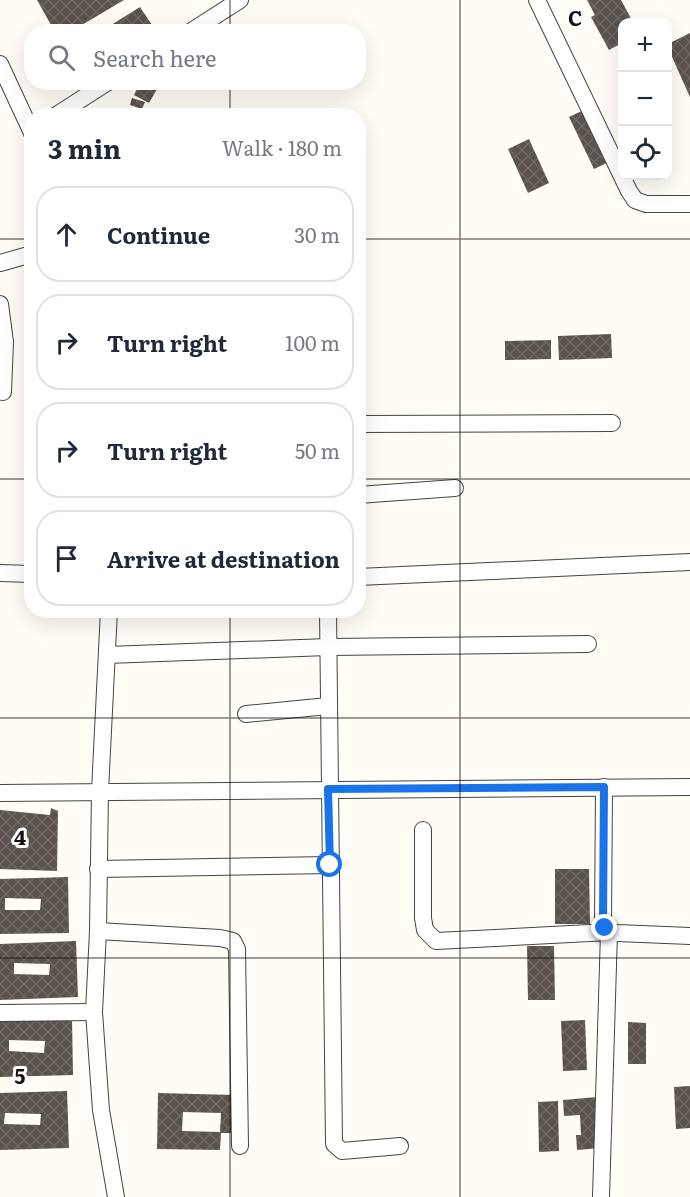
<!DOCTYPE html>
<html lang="en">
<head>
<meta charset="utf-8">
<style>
  :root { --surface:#fff; --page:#f6f6f7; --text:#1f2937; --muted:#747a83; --line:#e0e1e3 }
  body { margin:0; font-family:Literata,serif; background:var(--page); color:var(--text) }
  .controls { position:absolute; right:18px; top:18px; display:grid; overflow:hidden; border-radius:12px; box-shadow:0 6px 24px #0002 }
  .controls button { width:54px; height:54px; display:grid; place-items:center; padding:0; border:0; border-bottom:2px solid var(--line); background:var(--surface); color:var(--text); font:30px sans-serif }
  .stop { position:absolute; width:18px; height:18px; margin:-14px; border:4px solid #1a73e8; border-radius:50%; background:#fff }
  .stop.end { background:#1a73e8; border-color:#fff; box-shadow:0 2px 6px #0008 }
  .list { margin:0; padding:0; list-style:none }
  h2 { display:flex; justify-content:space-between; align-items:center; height:78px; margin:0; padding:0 24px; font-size:26px }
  h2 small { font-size:20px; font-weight:400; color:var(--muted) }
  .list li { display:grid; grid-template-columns:39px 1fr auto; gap:18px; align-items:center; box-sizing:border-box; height:96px; margin:0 12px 12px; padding:0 12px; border:2px solid var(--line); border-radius:24px }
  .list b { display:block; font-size:22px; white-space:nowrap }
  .list em { font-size:20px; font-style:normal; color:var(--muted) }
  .icon { flex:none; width:33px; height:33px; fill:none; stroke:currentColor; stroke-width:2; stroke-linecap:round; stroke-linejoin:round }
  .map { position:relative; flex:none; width:690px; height:1197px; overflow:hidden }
  .search { position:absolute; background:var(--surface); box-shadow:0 6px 24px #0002; left:24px; top:24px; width:342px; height:66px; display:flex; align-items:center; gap:15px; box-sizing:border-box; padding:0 21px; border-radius:24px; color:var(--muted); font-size:22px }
  .panel { position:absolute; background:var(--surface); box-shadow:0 6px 24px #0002; left:24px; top:108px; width:342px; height:510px; border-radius:24px }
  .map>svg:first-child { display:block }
  .building { fill:url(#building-cross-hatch); fill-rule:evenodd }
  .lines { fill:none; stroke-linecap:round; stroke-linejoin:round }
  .minor-casing { stroke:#444; stroke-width:18 }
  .minor { stroke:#fff; stroke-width:16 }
  .route { stroke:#1a73e8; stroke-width:8 }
  .grid { fill:none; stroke:#111; stroke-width:1.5; stroke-opacity:0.55 }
  .grid-label { font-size:20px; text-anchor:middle; font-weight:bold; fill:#111; stroke:#fff; stroke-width:6; stroke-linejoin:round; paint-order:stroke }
</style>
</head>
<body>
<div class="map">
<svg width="690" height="1197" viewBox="0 0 690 1197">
  <defs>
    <pattern id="building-cross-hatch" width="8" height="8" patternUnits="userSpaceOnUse" patternTransform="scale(1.5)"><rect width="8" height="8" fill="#5a524d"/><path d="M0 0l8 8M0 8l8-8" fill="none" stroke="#6d6662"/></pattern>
  </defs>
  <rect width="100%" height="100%" fill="#fffdf5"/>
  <g class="building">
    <path d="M 37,0 L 124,0 L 70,32 L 55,32 Z"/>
    <path d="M 587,0 L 621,0 L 633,22 L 622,22 L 622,43 L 609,50 L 591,17 L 595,15 Z"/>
    <path d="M 140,7 L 152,25 L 141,32 L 100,32 Z"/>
    <path d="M 690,33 L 690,97 L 668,48 L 668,44 Z"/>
    <path d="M 140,82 L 145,82 L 157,89 L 149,103 L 134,95 Z"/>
    <path d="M 132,98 L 145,102 L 142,109 L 130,105 Z"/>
    <path d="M 586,109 L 611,161 L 594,169 L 569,117 Z"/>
    <path d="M 529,139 L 549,183 L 528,193 L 508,149 Z"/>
    <path d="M 611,334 L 612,358 L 559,360 L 558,336 Z"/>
    <path d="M 551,340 L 551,359 L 505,360 L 505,341 Z"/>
    <path d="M 51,808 L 58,811 L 57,871 L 0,869 L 0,810 L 50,815 Z"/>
    <path d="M 555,869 L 589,869 L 590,924 L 555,924 Z"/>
    <path d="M 68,877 L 69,933 L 0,934 L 0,879 ZM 5,898 L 41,899 L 40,910 L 5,910 Z"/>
    <path d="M 76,941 L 78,997 L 0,1000 L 0,944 ZM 14,963 L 50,964 L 49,975 L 14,974 Z"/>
    <path d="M 527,946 L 554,946 L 555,1000 L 528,1000 Z"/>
    <path d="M 72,1019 L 73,1075 L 0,1077 L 0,1021 ZM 9,1040 L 45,1041 L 44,1053 L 9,1051 Z"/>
    <path d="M 585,1020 L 587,1070 L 563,1071 L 561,1021 Z"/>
    <path d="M 628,1022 L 646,1023 L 646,1064 L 628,1064 Z"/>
    <path d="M 690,1086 L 690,1128 L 676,1129 L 674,1087 Z"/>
    <path d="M 67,1091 L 69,1148 L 0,1150 L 0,1093 ZM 5,1113 L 41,1114 L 40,1125 L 4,1124 Z"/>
    <path d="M 158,1093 L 234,1095 L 234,1133 L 221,1133 L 220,1150 L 157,1149 ZM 183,1112 L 221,1113 L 220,1132 L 182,1131 Z"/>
    <path d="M 597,1097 L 600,1148 L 577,1150 L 576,1135 L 581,1135 L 580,1115 L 564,1116 L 563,1100 Z"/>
    <path d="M 558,1101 L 559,1151 L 539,1152 L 538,1102 Z"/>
  </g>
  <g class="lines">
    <defs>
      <g id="minor">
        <path d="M 537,0 L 629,191 L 635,200 L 646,204 L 690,204"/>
        <path d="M 190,32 L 240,0"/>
        <path d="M 0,64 L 32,133"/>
        <path d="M 55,116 L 108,82"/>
        <path d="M 0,263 L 32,254"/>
        <path d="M 0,304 L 5,342 L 3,392"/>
        <path d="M 358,424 L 612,423"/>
        <path d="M 358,495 L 455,488"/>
        <path d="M 0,573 L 32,574"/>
        <path d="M 358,577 L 690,562"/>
        <path d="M 109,610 L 100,791 L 98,931 L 94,1012 L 101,1110 L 116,1197"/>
        <path d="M 328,610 L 334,1144 L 342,1151 L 400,1146"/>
        <path d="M 107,655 L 328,647 L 588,644"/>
        <path d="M 246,714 L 328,706"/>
        <path d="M 604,787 L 603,921 C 605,930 608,932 617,933 L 690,936"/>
        <path d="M 0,793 L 690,787"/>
        <path d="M 423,830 L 423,918 L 425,930 L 436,941 L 609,932 L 601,1197"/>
        <path d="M 98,869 L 330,865"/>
        <path d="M 98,931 L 220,938 L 233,941 L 237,949 L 240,1146"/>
        <path d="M 0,1013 L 94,1012"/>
      </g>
    </defs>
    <use href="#minor" class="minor-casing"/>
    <use href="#minor" class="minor"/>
  </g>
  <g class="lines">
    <path class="route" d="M 330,865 L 328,789 L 604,787 L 603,921 L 605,928"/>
  </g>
  <path class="grid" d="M 230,0 L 230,32M 460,0 L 460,1197M 230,82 L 230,116M 0,239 L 32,239M 358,239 L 690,239M 0,479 L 32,479M 358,479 L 690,479M 230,610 L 230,1197M 0,718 L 690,718M 0,958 L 690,958"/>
  <g class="grid-label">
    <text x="575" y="26">C</text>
    <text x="20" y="845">4</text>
    <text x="20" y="1084">5</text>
  </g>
</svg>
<div class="controls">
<button>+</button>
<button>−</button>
<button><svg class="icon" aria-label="locate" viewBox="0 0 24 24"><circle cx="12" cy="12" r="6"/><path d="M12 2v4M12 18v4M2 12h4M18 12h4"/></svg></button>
</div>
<div class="stop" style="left:330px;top:865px"></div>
<div class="stop end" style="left:605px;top:928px"></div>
<div class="search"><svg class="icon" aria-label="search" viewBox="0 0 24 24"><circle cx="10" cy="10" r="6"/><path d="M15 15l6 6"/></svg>Search here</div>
<section class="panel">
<h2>3 min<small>Walk · 180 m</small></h2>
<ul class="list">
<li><svg class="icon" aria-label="ahead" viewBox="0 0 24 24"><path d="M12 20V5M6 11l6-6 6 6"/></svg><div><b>Continue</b></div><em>30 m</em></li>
<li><svg class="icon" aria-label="right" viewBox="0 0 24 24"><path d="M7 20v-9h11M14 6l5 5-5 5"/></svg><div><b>Turn right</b></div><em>100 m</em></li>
<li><svg class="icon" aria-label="right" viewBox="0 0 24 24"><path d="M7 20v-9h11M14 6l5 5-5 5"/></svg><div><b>Turn right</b></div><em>50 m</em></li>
<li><svg class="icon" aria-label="arrive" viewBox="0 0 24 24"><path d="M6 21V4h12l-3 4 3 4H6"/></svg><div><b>Arrive at destination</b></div></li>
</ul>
</section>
</div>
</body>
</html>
